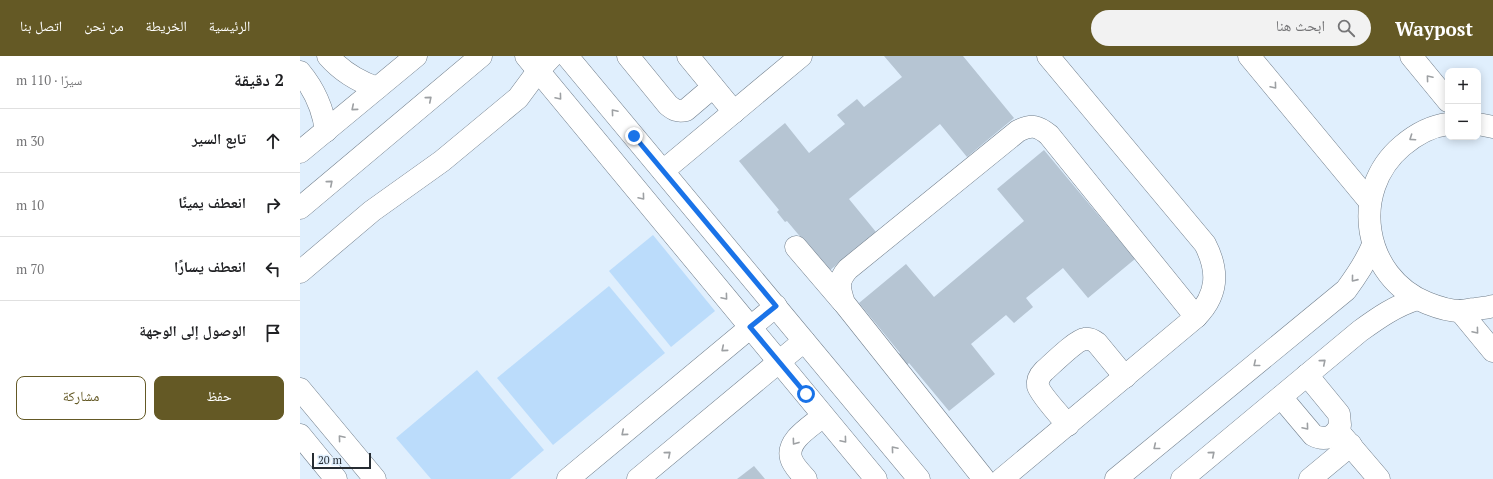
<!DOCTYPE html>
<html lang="ar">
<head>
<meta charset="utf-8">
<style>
  :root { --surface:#fff; --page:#f2f2f2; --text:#202124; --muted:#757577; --line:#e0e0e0; --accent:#645925 }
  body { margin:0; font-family:"PT Serif","Noto Naskh Arabic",serif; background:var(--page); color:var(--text); direction:rtl }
  .controls { position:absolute; right:12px; top:12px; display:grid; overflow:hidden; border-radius:8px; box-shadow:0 2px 10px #0003 }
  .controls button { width:36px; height:36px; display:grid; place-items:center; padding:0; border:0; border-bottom:1px solid var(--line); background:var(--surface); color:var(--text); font:20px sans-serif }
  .scale { position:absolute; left:12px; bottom:10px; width:59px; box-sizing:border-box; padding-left:4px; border:2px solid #262c32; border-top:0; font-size:11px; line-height:14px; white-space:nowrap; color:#262c32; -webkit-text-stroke:3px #e0effd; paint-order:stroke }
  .stop { position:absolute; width:12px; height:12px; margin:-9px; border:3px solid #1a73e8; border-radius:50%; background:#fff }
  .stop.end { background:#1a73e8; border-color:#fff; box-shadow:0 1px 4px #0008 }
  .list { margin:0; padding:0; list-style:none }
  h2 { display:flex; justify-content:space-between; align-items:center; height:52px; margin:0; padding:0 16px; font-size:17px }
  h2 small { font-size:13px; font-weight:400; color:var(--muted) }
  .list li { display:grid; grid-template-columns:26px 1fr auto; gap:12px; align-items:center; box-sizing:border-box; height:64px; padding:0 16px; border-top:1px solid var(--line) }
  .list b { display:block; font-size:15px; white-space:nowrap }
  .list em { font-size:13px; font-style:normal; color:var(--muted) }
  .actions { display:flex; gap:8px; padding:12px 16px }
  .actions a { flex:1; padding:9px 0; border:1px solid var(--accent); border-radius:8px; text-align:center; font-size:14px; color:var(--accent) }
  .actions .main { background:var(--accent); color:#fff }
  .icon { flex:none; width:22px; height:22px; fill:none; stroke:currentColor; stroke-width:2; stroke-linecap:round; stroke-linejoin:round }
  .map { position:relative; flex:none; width:1193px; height:423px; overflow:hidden; direction:ltr }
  header { display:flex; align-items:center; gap:24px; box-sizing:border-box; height:56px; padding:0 20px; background:var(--accent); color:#fff }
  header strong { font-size:19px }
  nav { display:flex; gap:22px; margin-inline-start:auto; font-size:14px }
  .search { width:280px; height:36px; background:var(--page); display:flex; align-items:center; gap:10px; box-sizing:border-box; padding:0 14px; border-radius:22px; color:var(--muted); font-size:15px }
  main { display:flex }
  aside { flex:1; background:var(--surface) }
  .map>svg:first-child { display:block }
  .green { fill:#bbdcfb }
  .building { fill:#b6c5d3 }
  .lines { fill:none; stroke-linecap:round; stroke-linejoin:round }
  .minor-casing { stroke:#717e8b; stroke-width:23 }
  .minor { stroke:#fff; stroke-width:22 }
  .oneway { stroke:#9da0a3 }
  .route { stroke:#1a73e8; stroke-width:5 }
</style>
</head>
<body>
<header>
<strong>Waypost</strong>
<div class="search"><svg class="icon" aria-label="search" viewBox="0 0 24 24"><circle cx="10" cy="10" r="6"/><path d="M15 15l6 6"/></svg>ابحث هنا</div>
<nav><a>الرئيسية</a><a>الخريطة</a><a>من نحن</a><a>اتصل بنا</a></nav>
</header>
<main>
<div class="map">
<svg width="1193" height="423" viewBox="0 0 1193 423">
  <rect width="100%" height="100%" fill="#e0effd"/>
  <g class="green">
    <path d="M 353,179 L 415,255 L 371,291 L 309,215 Z"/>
    <path d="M 309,230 L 365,297 L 253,389 L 197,322 Z"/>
    <path d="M 177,314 L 244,394 L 210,423 L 131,423 L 96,382 Z"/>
  </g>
  <g class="building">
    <path d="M 584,0 L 663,0 L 714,62 L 667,101 L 640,68 L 549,143 L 576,176 L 529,215 L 487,165 L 485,166 L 477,156 L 479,154 L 439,105 L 485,67 L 509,97 L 545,68 L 537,59 L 557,43 L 564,51 L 602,21 Z"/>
    <path d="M 744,94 L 835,203 L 788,242 L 763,212 L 726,242 L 733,251 L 714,267 L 706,259 L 671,288 L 695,318 L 649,355 L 609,307 L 607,309 L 599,298 L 600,297 L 559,247 L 606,208 L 634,241 L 724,165 L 697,133 Z"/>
    <path d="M 454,410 L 465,423 L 437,423 Z"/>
  </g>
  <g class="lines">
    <defs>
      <g id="minor">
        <path d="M 28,0 C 42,16 57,25 77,32"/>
        <path d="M 226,0 L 576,423"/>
        <path d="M 267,0 L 619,423"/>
        <path d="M 328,0 L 368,49 C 374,54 378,56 386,54 L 413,31"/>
        <path d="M 388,0 L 434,56"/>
        <path d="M 949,0 L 1070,146"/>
        <path d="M 1111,0 L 1148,45"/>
        <path d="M 0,16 C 15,34 23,52 26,75"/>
        <path d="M 1148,68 C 1131,70 1115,79 1102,90 C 1049,135 1063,221 1127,247 C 1137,251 1149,255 1160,255 C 1165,255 1170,253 1175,253 C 1181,252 1187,252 1193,250"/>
        <path d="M 1178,68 L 1193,71"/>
        <path d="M 0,96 L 116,0"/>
        <path d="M 363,115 L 501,0"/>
        <path d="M 0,152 L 181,0"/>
        <path d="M 496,191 L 543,246"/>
        <path d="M 0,216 L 72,155 L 142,105 L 218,42 L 238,15 L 252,0"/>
        <path d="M 1160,255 L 1193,295"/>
        <path d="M 0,333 L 75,423"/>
        <path d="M 981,341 L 1013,379 C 1024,385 1035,382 1040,369 L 1039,358 L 1007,319"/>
        <path d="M 768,369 C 761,361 740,338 738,330 C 737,324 740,319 744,315 C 752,308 776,284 785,283 C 789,282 793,284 797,287 L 825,321"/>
        <path d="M 1038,375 L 1079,423"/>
        <path d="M 0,379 L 36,423"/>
        <path d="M 268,423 L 476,250"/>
        <path d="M 338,423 L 504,285"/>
        <path d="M 506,423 C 501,417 493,410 491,402 C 486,384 512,370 523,360"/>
        <path d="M 684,423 L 544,247 C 539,232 537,225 548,213 L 718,75 C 732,68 738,70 749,79 L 896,261"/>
        <path d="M 702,423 L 896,261 C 918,239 919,215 905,188 L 748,0"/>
        <path d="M 816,423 L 1046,234 C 1057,219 1066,206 1073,189"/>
        <path d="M 882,423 L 1060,275 C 1078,262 1095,250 1117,243"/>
        <path d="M 1010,423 L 1051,389"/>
      </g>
    </defs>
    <use href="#minor" class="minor-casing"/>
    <use href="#minor" class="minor"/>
  </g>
  <defs><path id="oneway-chevron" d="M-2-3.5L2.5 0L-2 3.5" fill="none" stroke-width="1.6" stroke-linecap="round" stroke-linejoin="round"/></defs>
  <g class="oneway">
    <use href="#oneway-chevron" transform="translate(1129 22) rotate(-130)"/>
    <use href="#oneway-chevron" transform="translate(974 30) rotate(50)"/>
    <use href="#oneway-chevron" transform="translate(259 41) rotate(50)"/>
    <use href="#oneway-chevron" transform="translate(129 43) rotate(-40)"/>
    <use href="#oneway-chevron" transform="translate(54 52) rotate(140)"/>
    <use href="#oneway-chevron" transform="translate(314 56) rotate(-130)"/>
    <use href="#oneway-chevron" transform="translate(1112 82) rotate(146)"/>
    <use href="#oneway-chevron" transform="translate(30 127) rotate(-40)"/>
    <use href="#oneway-chevron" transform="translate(342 141) rotate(50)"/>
    <use href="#oneway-chevron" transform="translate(1054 223) rotate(129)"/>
    <use href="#oneway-chevron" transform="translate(425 241) rotate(50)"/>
    <use href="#oneway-chevron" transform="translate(1176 275) rotate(50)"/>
    <use href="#oneway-chevron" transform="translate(424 293) rotate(140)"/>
    <use href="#oneway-chevron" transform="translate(1023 306) rotate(-40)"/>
    <use href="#oneway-chevron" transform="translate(956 308) rotate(141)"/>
    <use href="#oneway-chevron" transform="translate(1006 371) rotate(50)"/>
    <use href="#oneway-chevron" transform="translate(324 377) rotate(140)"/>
    <use href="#oneway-chevron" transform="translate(41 382) rotate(-130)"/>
    <use href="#oneway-chevron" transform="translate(544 384) rotate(50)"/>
    <use href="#oneway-chevron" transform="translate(495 386) rotate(126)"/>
    <use href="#oneway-chevron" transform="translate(856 391) rotate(141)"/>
    <use href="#oneway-chevron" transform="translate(594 393) rotate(-130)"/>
    <use href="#oneway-chevron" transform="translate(368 398) rotate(-40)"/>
    <use href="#oneway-chevron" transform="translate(912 398) rotate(-40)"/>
  </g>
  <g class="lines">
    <path class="route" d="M 334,80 L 476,250 L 450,271 L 506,338"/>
  </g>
</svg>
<div class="controls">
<button>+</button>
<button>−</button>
</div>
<div class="scale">20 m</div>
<div class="stop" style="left:506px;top:338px"></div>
<div class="stop end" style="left:334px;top:80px"></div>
</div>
<aside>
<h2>2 دقيقة<small>سيرًا · 110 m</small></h2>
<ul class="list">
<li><svg class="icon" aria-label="ahead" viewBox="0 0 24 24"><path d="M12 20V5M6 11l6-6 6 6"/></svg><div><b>تابع السير</b></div><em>30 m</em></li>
<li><svg class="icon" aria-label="right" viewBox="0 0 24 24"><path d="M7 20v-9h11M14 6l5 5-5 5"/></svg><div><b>انعطف يمينًا</b></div><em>10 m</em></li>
<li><svg class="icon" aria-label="left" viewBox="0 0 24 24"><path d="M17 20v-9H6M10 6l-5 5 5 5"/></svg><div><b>انعطف يسارًا</b></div><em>70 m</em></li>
<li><svg class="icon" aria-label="arrive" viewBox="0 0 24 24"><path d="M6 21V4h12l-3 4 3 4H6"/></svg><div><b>الوصول إلى الوجهة</b></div></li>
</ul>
<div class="actions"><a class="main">حفظ</a><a>مشاركة</a></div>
</aside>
</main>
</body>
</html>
